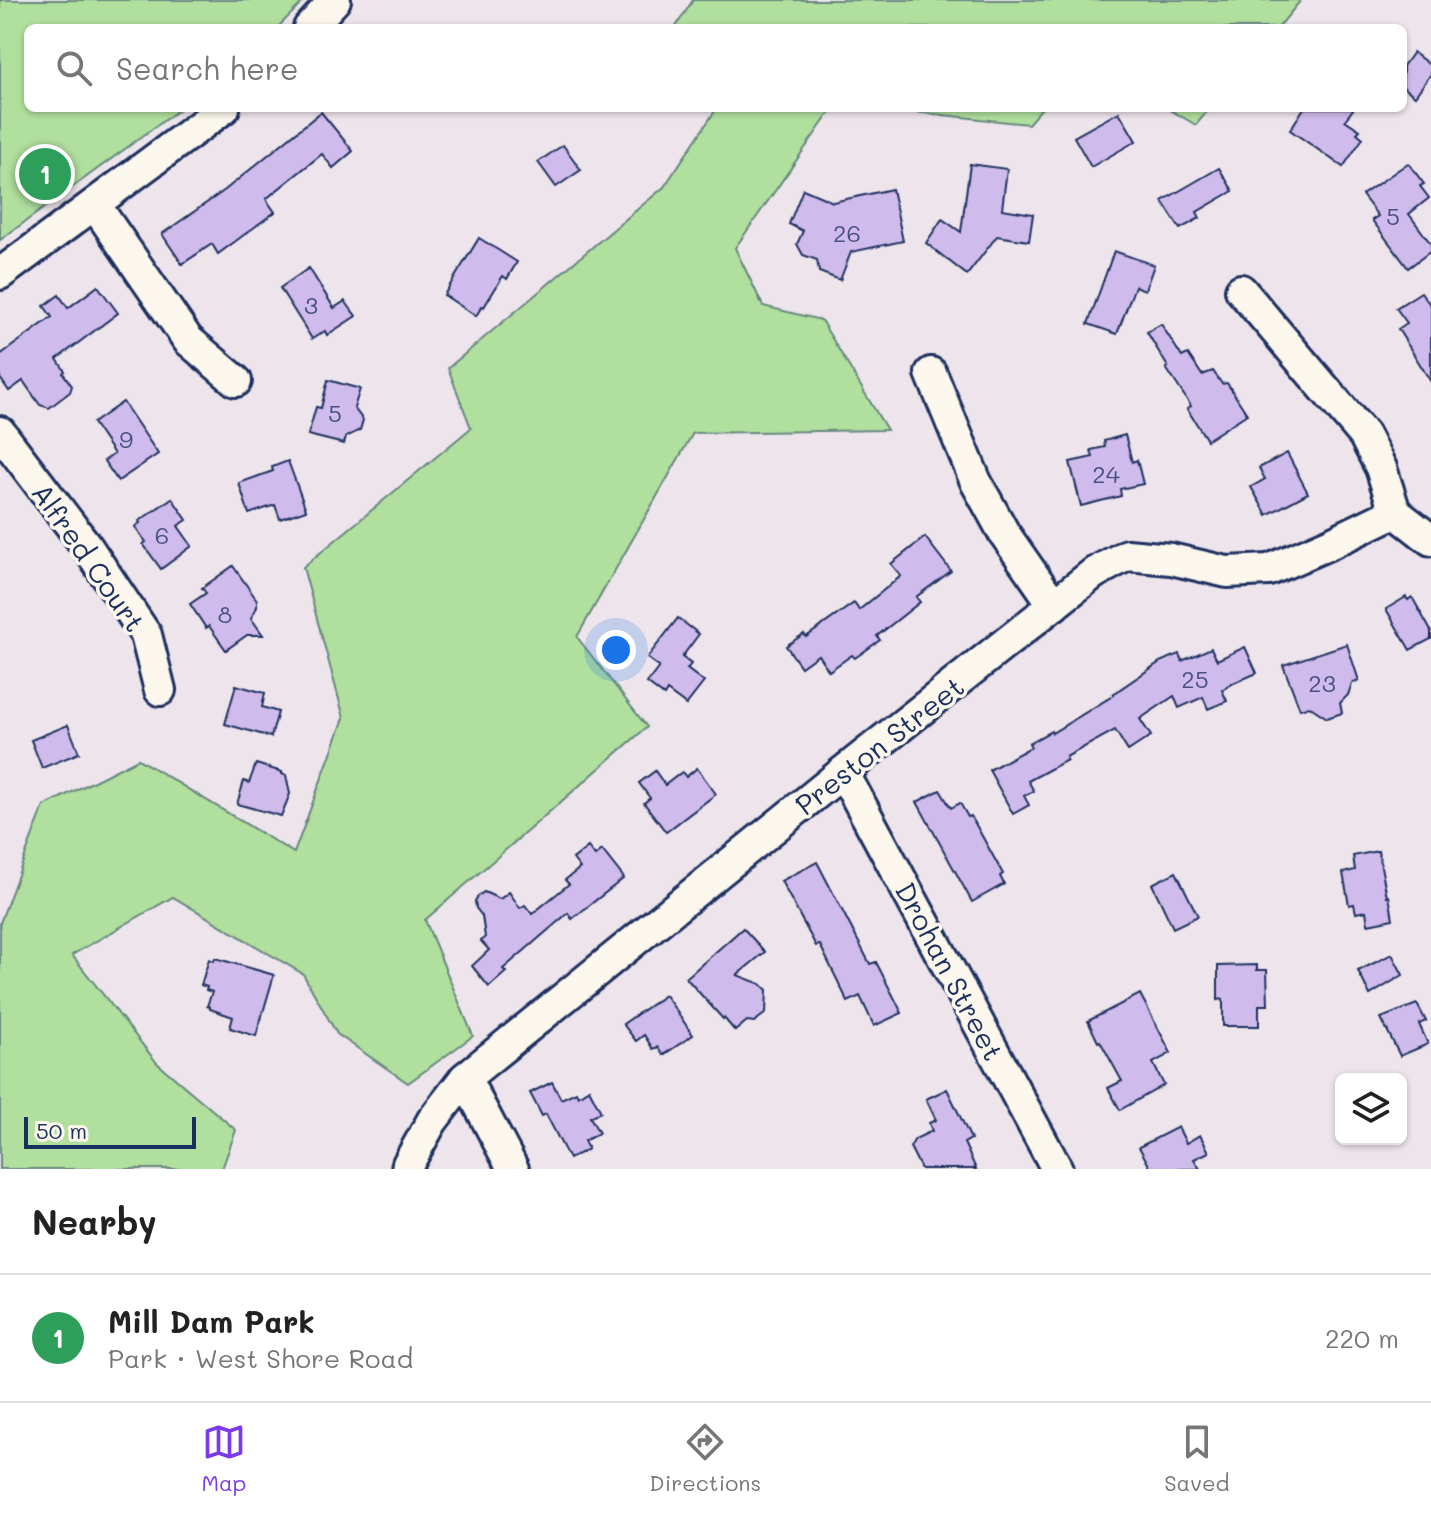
<!DOCTYPE html>
<html lang="en">
<head>
<meta charset="utf-8">
<style>
  :root { --surface:#fff; --page:#f2f2f2; --text:#222; --muted:#767676; --line:#e0e0e0; --accent:#7c3aed }
  body { margin:0; font-family:Mali,sans-serif; background:var(--page); color:var(--text) }
  .controls { position:absolute; right:24px; bottom:24px; display:grid; overflow:hidden; border-radius:12px; box-shadow:0 2px 6px #0004 }
  .controls button { width:72px; height:72px; display:grid; place-items:center; padding:0; border:0; border-bottom:2px solid var(--line); background:var(--surface); color:var(--text); font:40px sans-serif }
  .scale { position:absolute; left:24px; bottom:20px; width:172px; box-sizing:border-box; padding-left:8px; border:4px solid #1b2f5e; border-top:0; font-size:22px; line-height:28px; white-space:nowrap; color:#1b2f5e; -webkit-text-stroke:6px #fbf7ec; paint-order:stroke }
  .you { position:absolute; left:616px; top:650px; width:28px; height:28px; margin:-20px; border:6px solid #fff; border-radius:50%; background:#1a73e8; box-shadow:0 0 0 12px #1a73e833 }
  .badge { display:grid; place-items:center; width:52px; height:52px; border-radius:50%; background:var(--accent); color:#fff; font-size:26px; font-weight:700 }
  .pin { position:absolute; translate:-50% -50%; border:4px solid #fff; box-shadow:0 2px 8px #0006 }
  .list { margin:0; padding:0; list-style:none }
  h2 { display:flex; justify-content:space-between; align-items:center; height:104px; margin:0; padding:0 32px; font-size:34px }
  h2 small { font-size:26px; font-weight:400; color:var(--muted) }
  .list li { display:grid; grid-template-columns:52px 1fr auto; gap:24px; align-items:center; box-sizing:border-box; height:128px; padding:0 32px; border-top:2px solid var(--line) }
  .list b { display:block; font-size:30px; white-space:nowrap }
  .list p { margin:0; font-size:26px; white-space:nowrap; color:var(--muted) }
  .list em { font-size:26px; font-style:normal; color:var(--muted) }
  .icon { flex:none; width:44px; height:44px; fill:none; stroke:currentColor; stroke-width:2; stroke-linecap:round; stroke-linejoin:round }
  .map { position:relative; flex:none; width:1431px; height:1169px; overflow:hidden }
  .search { position:absolute; background:var(--surface); box-shadow:0 2px 6px #0004; left:24px; right:24px; top:24px; height:88px; display:flex; align-items:center; gap:20px; box-sizing:border-box; padding:0 28px; border-radius:12px; color:var(--muted); font-size:30px }
  .sheet { height:232px; background:var(--surface) }
  nav { display:flex; justify-content:space-around; align-items:center; box-sizing:border-box; height:112px; border-top:2px solid var(--line); background:var(--surface); font-size:22px; color:var(--muted) }
  nav a { display:grid; justify-items:center; gap:4px }
  nav .on { color:var(--accent) }
  .map>svg:first-child { display:block }
  .green { fill:#b1df9e; stroke:#66877e; stroke-width:2 }
  .building { fill:#d0bcec; stroke:#1b2f5e; stroke-width:2 }
  .lines { fill:none; stroke-linecap:round; stroke-linejoin:round }
  .minor-casing { stroke:#1b2f5e; stroke-width:36 }
  .minor { stroke:#fbf7ec; stroke-width:30 }
  .labels { text-anchor:middle; dominant-baseline:central; stroke-width:7; stroke-linejoin:round; paint-order:stroke }
  .number-label { font-size:24px; fill:#485282 }
  .street-label { font-size:28px; fill:#1b2f5e; stroke:#fbf7ec }
</style>
</head>
<body>
<div class="map">
<svg width="1431" height="1169" viewBox="0 0 1431 1169">
  <rect width="100%" height="100%" fill="#eee5ec"/>
  <filter id="ink" filterUnits="userSpaceOnUse"><feTurbulence type="fractalNoise" baseFrequency=".0125" numOctaves="2"/><feDisplacementMap in="SourceGraphic" scale="16" xChannelSelector="R" yChannelSelector="G"/><feConvolveMatrix kernelMatrix="1 2 1 2 8 2 1 2 1" color-interpolation-filters="sRGB"/></filter>
  <g filter="url(#ink)">
    <g class="green">
      <path d="M 0,0 L 305,0 L 277,28 L 28,28 L 28,108 L 181,108 L 0,240 Z"/>
      <path d="M 693,0 L 1301,0 L 1278,28 L 675,28 Z"/>
      <path d="M 717,108 L 833,108 L 735,248 L 763,306 L 821,320 L 887,430 L 693,433 L 577,637 L 647,727 L 425,920 L 473,1036 L 408,1083 L 337,1034 L 303,974 L 173,897 L 72,955 L 157,1063 L 236,1130 L 222,1169 L 0,1169 L 0,923 L 44,806 L 138,759 L 294,853 L 344,718 L 303,567 L 471,428 L 448,368 L 664,187 Z"/>
      <path d="M 877,108 L 1042,108 L 1028,124 Z"/>
      <path d="M 1167,108 L 1210,108 L 1196,125 Z"/>
    </g>
    <g class="building">
      <path d="M 1413,52 L 1431,66 L 1431,74 L 1415,96 L 1403,87 L 1403,66 Z"/>
      <path d="M 1304,108 L 1354,108 L 1345,120 L 1360,130 L 1357,133 L 1363,138 L 1343,167 L 1290,130 Z"/>
      <path d="M 321,112 L 353,151 L 333,168 L 322,154 L 266,199 L 275,212 L 218,254 L 212,244 L 182,264 L 162,234 L 225,190 Z"/>
      <path d="M 1119,112 L 1136,141 L 1091,167 L 1074,137 Z"/>
      <path d="M 563,145 L 581,170 L 556,187 L 538,162 Z"/>
      <path d="M 1408,163 L 1424,184 L 1420,186 L 1429,198 L 1409,214 L 1431,244 L 1431,251 L 1408,268 L 1372,220 L 1378,216 L 1362,195 Z"/>
      <path d="M 970,164 L 1007,169 L 1002,209 L 1033,214 L 1029,241 L 997,236 L 967,275 L 926,243 L 942,219 L 961,232 Z"/>
      <path d="M 1219,168 L 1233,191 L 1197,212 L 1200,218 L 1180,229 L 1162,201 Z"/>
      <path d="M 803,189 L 833,202 L 892,189 L 903,241 L 851,252 L 840,280 L 819,272 L 817,260 L 803,255 L 797,244 L 803,231 L 789,224 Z"/>
      <path d="M 479,238 L 517,262 L 507,279 L 503,276 L 484,307 L 482,306 L 476,316 L 444,295 Z"/>
      <path d="M 1114,251 L 1154,265 L 1145,290 L 1135,286 L 1117,334 L 1088,324 Z"/>
      <path d="M 309,268 L 334,308 L 345,301 L 356,316 L 327,335 L 325,331 L 312,339 L 280,288 Z"/>
      <path d="M 98,286 L 118,313 L 57,359 L 65,371 L 63,373 L 72,386 L 70,392 L 49,408 L 40,405 L 23,381 L 9,391 L 0,378 L 0,355 L 52,317 L 44,306 L 59,295 L 68,308 Z"/>
      <path d="M 1421,292 L 1431,306 L 1431,382 L 1398,329 L 1407,323 L 1396,308 Z"/>
      <path d="M 1161,324 L 1182,357 L 1188,354 L 1202,375 L 1213,371 L 1222,384 L 1227,383 L 1247,414 L 1207,440 L 1187,409 L 1191,406 L 1166,368 L 1168,367 L 1147,332 Z"/>
      <path d="M 328,380 L 360,389 L 354,408 L 363,420 L 360,430 L 346,437 L 344,444 L 308,435 L 316,407 L 321,408 Z"/>
      <path d="M 123,402 L 158,454 L 118,481 L 104,461 L 114,454 L 93,423 Z"/>
      <path d="M 1125,435 L 1132,462 L 1137,460 L 1143,484 L 1120,489 L 1121,496 L 1081,506 L 1070,462 L 1093,457 L 1091,450 L 1105,447 L 1104,441 Z"/>
      <path d="M 1287,453 L 1308,493 L 1267,515 L 1251,487 L 1265,479 L 1259,468 Z"/>
      <path d="M 288,461 L 306,510 L 280,519 L 275,505 L 249,514 L 239,483 L 273,471 L 272,467 Z"/>
      <path d="M 172,498 L 187,520 L 178,526 L 192,546 L 161,569 L 143,544 L 146,542 L 135,527 L 140,523 L 139,521 Z"/>
      <path d="M 925,537 L 951,571 L 916,597 L 920,602 L 877,636 L 880,640 L 855,658 L 852,655 L 829,671 L 818,655 L 801,667 L 786,646 L 804,634 L 806,637 L 854,603 L 859,610 L 901,576 L 891,564 Z"/>
      <path d="M 233,566 L 257,600 L 257,607 L 251,618 L 263,635 L 247,635 L 226,650 L 209,626 L 206,628 L 190,604 L 206,593 L 202,588 Z"/>
      <path d="M 1406,597 L 1408,600 L 1412,597 L 1431,631 L 1431,639 L 1410,650 L 1386,609 Z"/>
      <path d="M 678,618 L 699,634 L 682,657 L 691,664 L 687,669 L 704,682 L 686,705 L 667,691 L 664,696 L 647,683 L 659,667 L 647,658 Z"/>
      <path d="M 1347,644 L 1359,681 L 1352,683 L 1348,695 L 1340,703 L 1342,713 L 1327,718 L 1309,706 L 1300,709 L 1283,665 Z"/>
      <path d="M 1245,647 L 1257,673 L 1227,686 L 1227,687 L 1222,690 L 1227,701 L 1208,709 L 1203,697 L 1179,708 L 1174,696 L 1140,719 L 1151,736 L 1128,751 L 1115,730 L 1066,757 L 1067,760 L 1028,781 L 1034,791 L 1024,796 L 1029,805 L 1013,814 L 989,770 L 1031,747 L 1029,743 L 1051,731 L 1052,733 L 1114,695 L 1113,694 L 1160,662 L 1179,654 L 1182,661 L 1211,648 L 1217,660 Z"/>
      <path d="M 236,685 L 265,693 L 262,707 L 278,712 L 271,737 L 225,724 Z"/>
      <path d="M 68,725 L 79,753 L 42,768 L 31,740 Z"/>
      <path d="M 256,764 L 282,772 L 282,774 L 286,775 L 290,794 L 281,816 L 237,804 L 244,781 L 249,783 Z"/>
      <path d="M 697,768 L 716,794 L 666,832 L 644,803 L 650,798 L 639,783 L 655,771 L 665,785 L 682,772 L 686,777 Z"/>
      <path d="M 940,790 L 951,808 L 960,803 L 968,817 L 971,816 L 1003,874 L 1000,876 L 1004,884 L 972,902 L 917,802 Z"/>
      <path d="M 588,847 L 595,856 L 602,850 L 624,878 L 572,919 L 568,913 L 503,969 L 506,972 L 489,987 L 472,966 L 489,950 L 481,941 L 485,937 L 482,916 L 476,908 L 475,901 L 478,896 L 484,892 L 500,899 L 509,892 L 520,908 L 525,905 L 532,914 L 569,884 L 565,880 L 580,868 L 573,859 Z"/>
      <path d="M 1378,851 L 1387,897 L 1389,896 L 1393,919 L 1368,924 L 1366,911 L 1356,913 L 1354,904 L 1349,905 L 1343,873 L 1355,870 L 1353,856 Z"/>
      <path d="M 817,862 L 870,964 L 876,962 L 902,1013 L 874,1026 L 860,996 L 848,1002 L 820,945 L 816,946 L 781,881 Z"/>
      <path d="M 1176,872 L 1198,916 L 1173,928 L 1152,884 Z"/>
      <path d="M 743,928 L 765,952 L 737,975 L 761,984 L 767,990 L 766,1013 L 754,1022 L 747,1021 L 735,1031 L 724,1018 L 723,1019 L 686,978 Z"/>
      <path d="M 1392,954 L 1403,975 L 1370,995 L 1358,971 Z"/>
      <path d="M 215,958 L 274,975 L 256,1036 L 230,1028 L 233,1017 L 210,1009 L 210,1007 L 207,1006 L 212,992 L 206,990 L 207,987 L 201,985 L 209,959 L 214,961 Z"/>
      <path d="M 1257,965 L 1257,970 L 1267,970 L 1268,1005 L 1259,1005 L 1259,1026 L 1223,1026 L 1223,999 L 1218,1000 L 1218,966 Z"/>
      <path d="M 1140,994 L 1171,1053 L 1153,1063 L 1164,1085 L 1120,1110 L 1108,1088 L 1122,1081 L 1100,1041 L 1098,1042 L 1088,1021 Z"/>
      <path d="M 665,995 L 693,1035 L 663,1055 L 658,1047 L 653,1049 L 644,1035 L 636,1041 L 623,1024 Z"/>
      <path d="M 1417,1004 L 1426,1021 L 1419,1024 L 1428,1044 L 1400,1056 L 1381,1018 Z"/>
      <path d="M 552,1082 L 561,1099 L 576,1092 L 578,1096 L 589,1089 L 601,1112 L 590,1117 L 599,1133 L 584,1141 L 588,1149 L 569,1159 L 546,1114 L 542,1116 L 530,1093 Z"/>
      <path d="M 947,1089 L 971,1139 L 964,1143 L 976,1169 L 921,1169 L 910,1147 L 915,1139 L 932,1131 L 929,1123 L 936,1120 L 926,1099 Z"/>
      <path d="M 1178,1127 L 1186,1143 L 1200,1135 L 1209,1152 L 1194,1159 L 1200,1169 L 1151,1169 L 1139,1147 Z"/>
    </g>
    <g class="lines">
      <defs>
        <g id="minor">
          <path d="M 309,28 L 335,0"/>
          <path d="M 95,205 L 188,340 L 236,381"/>
          <path d="M 0,274 L 224,108"/>
          <path d="M 1241,290 L 1364,435 L 1381,468 L 1395,512"/>
          <path d="M 931,373 L 976,482 L 1004,533 L 1054,605"/>
          <path d="M 0,432 L 88,548 L 146,635 L 160,690"/>
          <path d="M 843,772 L 1057,1169"/>
          <path d="M 465,1078 L 513,1169"/>
          <path d="M 407,1169 L 408,1164 L 432,1121 L 465,1078 L 843,772 L 1094,573 L 1127,555 L 1171,559 L 1227,572 L 1269,570 L 1331,543 L 1395,512 L 1431,540"/>
        </g>
      </defs>
      <use href="#minor" class="minor-casing"/>
      <use href="#minor" class="minor"/>
    </g>
  </g>
  <g class="labels">
    <g class="number-label">
      <text x="1393" y="215">5</text>
      <text x="847" y="232">26</text>
      <text x="311" y="304">3</text>
      <text x="335" y="412">5</text>
      <text x="126" y="438">9</text>
      <text x="1106" y="473">24</text>
      <text x="162" y="534">6</text>
      <text x="225" y="613">8</text>
      <text x="1195" y="678">25</text>
      <text x="1322" y="682">23</text>
    </g>
    <g class="street-label">
      <text transform="translate(89 557) rotate(55)">Alfred Court</text>
      <text transform="translate(879 745) rotate(-38)">Preston Street</text>
      <text transform="translate(950 971) rotate(62)">Drohan Street</text>
    </g>
  </g>
</svg>
<div class="controls">
<button><svg class="icon" aria-label="layers" viewBox="0 0 24 24"><path d="M12 4l9 5-9 5-9-5zM3 14l9 5 9-5"/></svg></button>
</div>
<div class="scale">50 m</div>
<div class="you"></div>
<div class="pin badge" style="left:45px;top:174px;background:#2e9e5b">1</div>
<div class="search"><svg class="icon" aria-label="search" viewBox="0 0 24 24"><circle cx="10" cy="10" r="6"/><path d="M15 15l6 6"/></svg>Search here</div>
</div>
<section class="sheet">
<h2>Nearby<small></small></h2>
<ul class="list">
<li><span class="badge" style="background:#2e9e5b">1</span><div><b>Mill Dam Park</b><p>Park · West Shore Road</p></div><em>220 m</em></li>
</ul>
</section>
<nav>
<a class="on"><svg class="icon" aria-label="map" viewBox="0 0 24 24"><path d="M3 6l6-2 6 2 6-2v14l-6 2-6-2-6 2zM9 4v14M15 6v14"/></svg>Map</a>
<a><svg class="icon" aria-label="directions" viewBox="0 0 24 24"><path d="M12 3l9 9-9 9-9-9zM9 14v-3h6M13 9l2 2-2 2"/></svg>Directions</a>
<a><svg class="icon" aria-label="saved" viewBox="0 0 24 24"><path d="M7 4h10v16l-5-4-5 4z"/></svg>Saved</a>
</nav>
</body>
</html>
